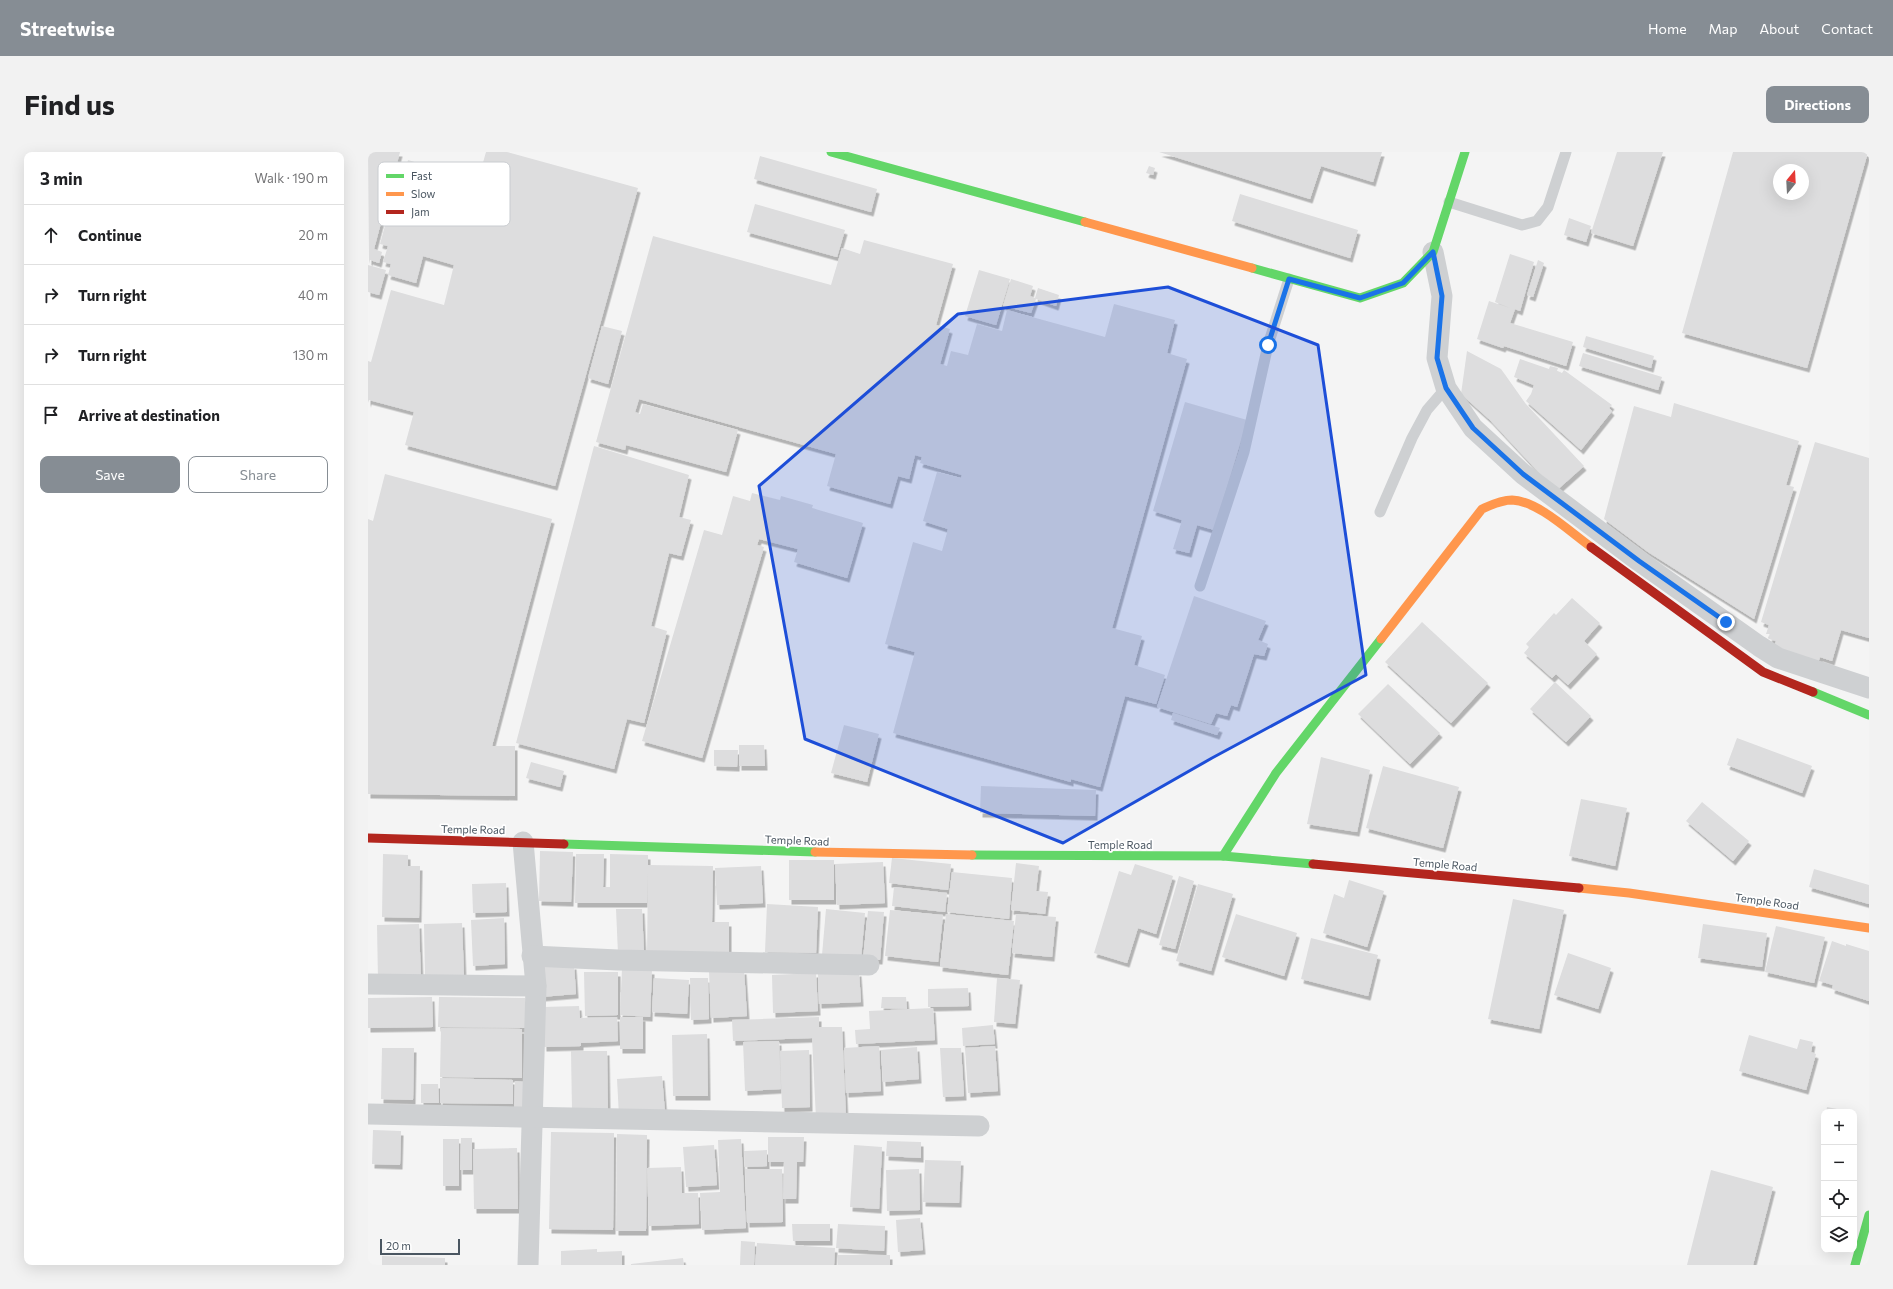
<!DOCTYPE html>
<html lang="en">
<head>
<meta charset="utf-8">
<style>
  :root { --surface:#fff; --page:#f2f2f2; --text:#202124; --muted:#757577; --line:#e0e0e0; --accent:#868d94 }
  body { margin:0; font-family:Commissioner,sans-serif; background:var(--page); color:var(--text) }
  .controls { position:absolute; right:12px; bottom:12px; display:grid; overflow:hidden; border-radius:8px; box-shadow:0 4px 16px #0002 }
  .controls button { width:36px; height:36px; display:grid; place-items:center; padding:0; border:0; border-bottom:1px solid var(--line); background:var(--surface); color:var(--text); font:20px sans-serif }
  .compass { position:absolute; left:1405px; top:12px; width:36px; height:36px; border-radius:50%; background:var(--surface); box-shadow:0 4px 16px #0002; rotate:18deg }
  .scale { position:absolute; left:12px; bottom:10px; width:80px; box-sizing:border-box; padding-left:4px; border:2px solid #4a5661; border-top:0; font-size:11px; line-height:14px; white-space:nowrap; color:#4a5661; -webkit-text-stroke:3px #fff; paint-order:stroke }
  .stop { position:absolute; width:12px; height:12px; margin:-9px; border:3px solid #1a73e8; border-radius:50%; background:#fff }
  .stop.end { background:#1a73e8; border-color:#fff; box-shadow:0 1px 4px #0008 }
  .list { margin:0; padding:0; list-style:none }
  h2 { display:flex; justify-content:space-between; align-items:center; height:52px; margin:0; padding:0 16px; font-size:17px }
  h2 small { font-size:13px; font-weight:400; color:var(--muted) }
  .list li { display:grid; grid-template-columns:26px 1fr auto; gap:12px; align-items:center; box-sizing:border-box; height:60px; padding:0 16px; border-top:1px solid var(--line) }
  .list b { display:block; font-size:15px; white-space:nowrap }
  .list em { font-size:13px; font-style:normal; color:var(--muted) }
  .actions { display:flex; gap:8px; padding:12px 16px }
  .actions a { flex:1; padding:9px 0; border:1px solid var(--accent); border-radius:8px; text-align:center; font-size:14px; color:var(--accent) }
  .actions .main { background:var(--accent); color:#fff }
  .icon { flex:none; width:22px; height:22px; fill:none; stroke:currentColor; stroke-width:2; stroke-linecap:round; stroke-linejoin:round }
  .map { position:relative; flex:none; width:1501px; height:1113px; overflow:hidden; border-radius:8px }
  header { display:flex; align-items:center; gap:24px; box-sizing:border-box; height:56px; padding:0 20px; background:var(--accent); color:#fff }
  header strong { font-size:19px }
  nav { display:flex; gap:22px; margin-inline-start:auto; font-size:14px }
  .intro { display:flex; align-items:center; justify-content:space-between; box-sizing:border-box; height:96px; padding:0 24px }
  h1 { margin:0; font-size:28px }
  .button { padding:10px 18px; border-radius:8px; background:var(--accent); color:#fff; font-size:14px; font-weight:700 }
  main { display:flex; gap:24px; padding:0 24px }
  aside { flex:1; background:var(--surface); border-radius:8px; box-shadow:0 4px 16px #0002 }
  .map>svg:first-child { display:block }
  .building { fill:#ddddde; fill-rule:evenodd; filter:url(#shadow) }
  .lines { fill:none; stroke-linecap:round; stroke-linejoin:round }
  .lane { stroke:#ced0d2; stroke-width:11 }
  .street { stroke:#ced0d2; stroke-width:21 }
  .fast { stroke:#63d668; stroke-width:9 }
  .slow { stroke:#ff974d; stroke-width:9 }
  .jam { stroke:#b3261e; stroke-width:9 }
  .route { stroke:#1a73e8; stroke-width:5 }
  .marked { fill:#1d4ed8; fill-opacity:0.2; stroke:#1d4ed8; stroke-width:3; stroke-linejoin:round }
  .labels { text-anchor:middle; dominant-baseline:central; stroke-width:3.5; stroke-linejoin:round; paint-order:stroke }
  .street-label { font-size:11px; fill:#4a5661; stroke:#fff }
  .key { fill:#fff; stroke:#c9ccd0; stroke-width:1 }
  .key-label { font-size:11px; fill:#4a5661 }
</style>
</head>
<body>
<header>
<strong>Streetwise</strong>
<nav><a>Home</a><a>Map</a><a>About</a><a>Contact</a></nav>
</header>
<div class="intro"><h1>Find us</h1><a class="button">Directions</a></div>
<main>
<aside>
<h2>3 min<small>Walk · 190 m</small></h2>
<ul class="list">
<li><svg class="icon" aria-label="ahead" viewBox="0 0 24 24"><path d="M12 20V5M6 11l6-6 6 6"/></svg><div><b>Continue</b></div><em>20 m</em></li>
<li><svg class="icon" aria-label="right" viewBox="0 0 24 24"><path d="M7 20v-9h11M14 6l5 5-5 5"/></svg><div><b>Turn right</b></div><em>40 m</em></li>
<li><svg class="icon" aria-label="right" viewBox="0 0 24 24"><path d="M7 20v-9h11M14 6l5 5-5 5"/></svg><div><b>Turn right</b></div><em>130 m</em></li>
<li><svg class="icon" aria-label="arrive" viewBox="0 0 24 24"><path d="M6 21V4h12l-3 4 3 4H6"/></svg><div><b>Arrive at destination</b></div></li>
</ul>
<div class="actions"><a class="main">Save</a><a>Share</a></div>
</aside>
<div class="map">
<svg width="1501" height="1113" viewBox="0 0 1501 1113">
  <defs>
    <filter id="shadow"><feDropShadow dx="2.5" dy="4.5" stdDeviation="0" flood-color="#0004"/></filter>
  </defs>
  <rect width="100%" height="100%" fill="#f4f4f4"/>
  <g class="building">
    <path d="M 0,0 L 32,0 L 6,97 L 14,100 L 11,111 L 2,108 L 1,112 Z"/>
    <path d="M 118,0 L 139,0 L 270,36 L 187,334 L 37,293 L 46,260 L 1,248 L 0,251 L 0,209 L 3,210 L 23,138 L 76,153 L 86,113 L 55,104 L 48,131 L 20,123 L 23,112 L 15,110 L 20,94 L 12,92 L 31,22 L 36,24 L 40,8 L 94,24 L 90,38 L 106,42 Z"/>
    <path d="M 791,0 L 1014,0 L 1005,30 L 953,14 L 942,47 Z"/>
    <path d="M 1249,0 L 1295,0 L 1265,94 L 1223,81 Z"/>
    <path d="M 1365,0 L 1500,0 L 1439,216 L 1314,181 ZM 1411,18 L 1435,18 L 1435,42 L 1411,42 Z"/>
    <path d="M 392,4 L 509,37 L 503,60 L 386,27 Z"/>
    <path d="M 781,14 L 787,16 L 785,23 L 778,21 Z"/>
    <path d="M 872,42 L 990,78 L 982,106 L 864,69 Z"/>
    <path d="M 387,52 L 477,78 L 469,105 L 379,80 Z"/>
    <path d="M 1201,66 L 1223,74 L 1218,90 L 1196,83 Z"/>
    <path d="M 285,84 L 463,133 L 474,96 L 492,102 L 496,88 L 585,112 L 568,173 L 582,177 L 572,212 L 579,214 L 583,199 L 600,203 L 609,172 L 634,179 L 639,158 L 737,185 L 746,152 L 807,168 L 799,201 L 819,207 L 744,476 L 774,484 L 766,513 L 797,523 L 788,552 L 757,544 L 732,635 L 703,627 L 703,630 L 525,581 L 547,500 L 517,492 L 545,390 L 574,399 L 580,377 L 555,369 L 569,320 L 593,326 L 594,323 L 552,311 L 554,305 L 547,303 L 541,327 L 530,324 L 522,352 L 459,334 L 468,302 L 271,247 L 267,260 L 272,262 L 275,252 L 370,278 L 358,320 L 258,293 L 257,298 L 228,290 Z"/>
    <path d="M 1142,102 L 1166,110 L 1152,159 L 1147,157 L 1142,171 L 1205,190 L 1198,214 L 1136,194 L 1135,196 L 1109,187 L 1121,149 L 1142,156 L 1127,150 Z"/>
    <path d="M 1170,108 L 1176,111 L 1165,145 L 1159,143 Z"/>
    <path d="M 0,113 L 18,118 L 11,143 L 0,140 Z"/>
    <path d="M 611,118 L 642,127 L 628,173 L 597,164 Z"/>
    <path d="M 643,127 L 665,134 L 662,144 L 667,146 L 670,136 L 691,143 L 688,154 L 668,147 L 663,161 L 635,154 Z"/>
    <path d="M 234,174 L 254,179 L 240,232 L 220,226 Z"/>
    <path d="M 1218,184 L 1286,204 L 1283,216 L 1215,195 Z"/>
    <path d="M 1099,199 L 1133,217 L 1157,251 L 1216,314 L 1188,339 L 1122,268 L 1093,242 Z"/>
    <path d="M 1215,201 L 1294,225 L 1290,238 L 1211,214 Z"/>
    <path d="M 1152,207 L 1181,217 L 1182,214 L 1190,216 L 1189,219 L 1194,221 L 1196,218 L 1244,253 L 1241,256 L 1244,259 L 1213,298 L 1158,249 L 1163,242 L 1166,233 L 1146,225 Z"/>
    <path d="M 817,250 L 879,268 L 846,378 L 829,373 L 821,401 L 805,397 L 814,368 L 785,359 Z"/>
    <path d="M 1306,251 L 1431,289 L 1418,333 L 1426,335 L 1386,467 L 1280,400 L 1236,367 L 1266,254 L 1303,265 Z"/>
    <path d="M 1447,290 L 1501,306 L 1501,486 L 1473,478 L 1464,509 L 1452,505 L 1449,514 L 1404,500 L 1408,489 L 1401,487 L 1402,482 L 1398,482 L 1401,473 L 1393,470 Z"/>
    <path d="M 226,294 L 321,323 L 311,365 L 323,368 L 313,404 L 301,401 L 283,474 L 299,479 L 276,571 L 259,567 L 246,617 L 148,591 Z"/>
    <path d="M 17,322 L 184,367 L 124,594 L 147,594 L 147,644 L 0,642 L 0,367 L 5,369 Z"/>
    <path d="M 384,341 L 412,348 L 413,344 L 445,353 L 444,356 L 495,371 L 479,426 L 426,410 L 430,397 L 391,387 L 389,393 L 396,395 L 334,606 L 274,589 L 336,378 L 354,383 L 365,344 L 382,349 Z"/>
    <path d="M 826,444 L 898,469 L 890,488 L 900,492 L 896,504 L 886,502 L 869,555 L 863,553 L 859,564 L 848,561 L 843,572 L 789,555 Z"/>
    <path d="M 1204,446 L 1232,471 L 1216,489 L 1229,502 L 1200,533 L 1188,522 L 1184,526 L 1156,501 L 1161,495 L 1158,492 L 1186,461 L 1188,463 Z"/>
    <path d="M 1054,470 L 1120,531 L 1083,571 L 1017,510 Z"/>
    <path d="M 1187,530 L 1223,564 L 1198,590 L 1162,557 Z"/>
    <path d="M 1020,532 L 1072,581 L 1042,612 L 990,562 Z"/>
    <path d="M 805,561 L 852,576 L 849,583 L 803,568 Z"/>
    <path d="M 476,573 L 511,582 L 499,630 L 463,621 Z"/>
    <path d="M 1369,586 L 1444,614 L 1434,641 L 1359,613 Z"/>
    <path d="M 371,593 L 396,593 L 397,614 L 371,614 Z"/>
    <path d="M 346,598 L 370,598 L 369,615 L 346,614 Z"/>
    <path d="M 953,605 L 1002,618 L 989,680 L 939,672 Z"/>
    <path d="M 163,610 L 196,619 L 192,635 L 158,626 Z"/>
    <path d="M 1015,614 L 1091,635 L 1075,696 L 998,676 Z"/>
    <path d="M 613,634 L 728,638 L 727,664 L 612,661 Z"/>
    <path d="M 1213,647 L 1259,656 L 1247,714 L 1201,704 Z"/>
    <path d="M 1334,650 L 1381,689 L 1365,709 L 1318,669 Z"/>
    <path d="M 172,699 L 205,700 L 203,750 L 171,749 Z"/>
    <path d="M 15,702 L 40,703 L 40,714 L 52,714 L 51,766 L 14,765 Z"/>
    <path d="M 208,702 L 236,702 L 235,735 L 242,735 L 242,702 L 280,703 L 280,713 L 345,714 L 344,770 L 361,770 L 361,804 L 279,803 L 280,721 L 279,751 L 207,751 Z"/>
    <path d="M 524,706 L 583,712 L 580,738 L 521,731 Z"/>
    <rect x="421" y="708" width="45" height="40"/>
    <path d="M 515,710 L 517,751 L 469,753 L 467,712 Z"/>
    <path d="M 648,711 L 671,714 L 668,739 L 680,740 L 677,762 L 643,758 Z"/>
    <path d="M 767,712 L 805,724 L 788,782 L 770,776 L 759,811 L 726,801 L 751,719 L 763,723 Z"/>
    <path d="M 393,714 L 395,751 L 349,753 L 347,716 Z"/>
    <path d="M 1446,717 L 1501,733 L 1501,752 L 1441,735 Z"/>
    <path d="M 584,720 L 644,726 L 641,767 L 579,760 Z"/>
    <path d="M 811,724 L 826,729 L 807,797 L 791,793 Z"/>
    <path d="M 981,728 L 1016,739 L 999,795 L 955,781 L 966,742 L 976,746 Z"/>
    <path d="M 138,731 L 139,760 L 105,761 L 104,732 Z"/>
    <path d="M 830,732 L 865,742 L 843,819 L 808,809 Z"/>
    <path d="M 526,735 L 579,741 L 577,760 L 524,754 Z"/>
    <path d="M 1145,747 L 1196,758 L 1171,877 L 1120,867 Z"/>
    <path d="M 399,752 L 450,755 L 448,801 L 397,800 Z"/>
    <path d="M 248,757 L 274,757 L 276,801 L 250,802 Z"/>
    <path d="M 458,757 L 497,761 L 493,807 L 454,803 Z"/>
    <path d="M 522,758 L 575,763 L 570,810 L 517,804 Z"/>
    <path d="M 500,759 L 516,760 L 512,808 L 495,807 Z"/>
    <path d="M 578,762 L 646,769 L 640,823 L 572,815 Z"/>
    <path d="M 648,762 L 688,765 L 684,805 L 644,801 Z"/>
    <path d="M 868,762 L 929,781 L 916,824 L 854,805 Z"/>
    <path d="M 136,766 L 137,812 L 105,814 L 103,768 Z"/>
    <path d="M 94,771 L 96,825 L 57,825 L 56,772 Z"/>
    <path d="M 51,772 L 53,828 L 10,829 L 9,773 Z"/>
    <path d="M 1335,772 L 1399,781 L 1394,815 L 1330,806 Z"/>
    <path d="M 1408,774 L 1457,785 L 1446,831 L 1397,820 Z"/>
    <path d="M 943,786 L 1010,803 L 1000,844 L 933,827 Z"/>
    <path d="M 1464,789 L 1478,794 L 1478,792 L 1501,799 L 1501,849 L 1464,837 L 1465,833 L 1451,829 Z"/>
    <path d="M 1200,801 L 1243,816 L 1230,857 L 1186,843 Z"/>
    <path d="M 206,813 L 208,842 L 173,845 L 171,815 Z"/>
    <path d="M 254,816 L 284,818 L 282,865 L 252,863 Z"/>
    <path d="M 376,818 L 379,864 L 343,866 L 341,819 Z"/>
    <path d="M 216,820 L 250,820 L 250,863 L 217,864 Z"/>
    <path d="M 491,820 L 493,850 L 451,852 L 450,822 Z"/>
    <path d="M 448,821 L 450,859 L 405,861 L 404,823 Z"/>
    <path d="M 286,826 L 321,828 L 319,862 L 284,860 Z"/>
    <path d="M 322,826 L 340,826 L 341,867 L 323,868 Z"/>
    <path d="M 629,826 L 652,828 L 647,872 L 626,870 Z"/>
    <path d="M 600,836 L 601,854 L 560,855 L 560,837 Z"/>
    <path d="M 64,845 L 65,875 L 0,876 L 0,846 Z"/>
    <path d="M 71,845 L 157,846 L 157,876 L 70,875 Z"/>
    <path d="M 514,845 L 538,845 L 539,857 L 513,856 Z"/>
    <path d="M 211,854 L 212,866 L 249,865 L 250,889 L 213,891 L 213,894 L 176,895 L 175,855 Z"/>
    <path d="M 565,856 L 567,888 L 488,892 L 487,878 L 502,877 L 501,859 Z"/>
    <rect x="252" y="865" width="23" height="32"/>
    <path d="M 451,865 L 451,875 L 474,875 L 478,966 L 448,967 L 444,886 L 365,889 L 364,868 Z"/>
    <path d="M 625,873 L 627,892 L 595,894 L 594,876 Z"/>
    <path d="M 73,876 L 154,877 L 154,926 L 72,925 Z"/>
    <path d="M 339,882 L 340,944 L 305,944 L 304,883 Z"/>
    <path d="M 1381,883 L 1429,897 L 1432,887 L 1445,890 L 1443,900 L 1448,902 L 1438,938 L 1371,919 Z"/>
    <path d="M 411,889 L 413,937 L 377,939 L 375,890 Z"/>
    <path d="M 511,894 L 513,939 L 478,941 L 476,896 Z"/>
    <path d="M 627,894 L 630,939 L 600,941 L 597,896 Z"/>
    <path d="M 549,895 L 551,927 L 515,930 L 513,898 Z"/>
    <path d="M 14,896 L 46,896 L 45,948 L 13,947 Z"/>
    <path d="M 572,896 L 593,896 L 596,944 L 575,945 Z"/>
    <path d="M 441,898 L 442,955 L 414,956 L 412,899 Z"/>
    <path d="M 203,899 L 239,899 L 240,958 L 204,959 Z"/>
    <path d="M 294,924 L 297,961 L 251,964 L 249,927 Z"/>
    <path d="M 72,926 L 145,928 L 145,952 L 72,951 Z"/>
    <path d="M 147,929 L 157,930 L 156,955 L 146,955 Z"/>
    <path d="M 53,932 L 70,932 L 71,951 L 53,951 Z"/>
    <path d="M 1459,955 L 1479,959 L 1479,960 L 1458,960 Z"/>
    <path d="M 1455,969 L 1456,969 L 1456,980 L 1453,979 Z"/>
    <path d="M 5,978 L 33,979 L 32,1013 L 4,1012 Z"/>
    <path d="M 183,980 L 246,981 L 245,1078 L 181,1077 Z"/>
    <path d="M 249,982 L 279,983 L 278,1079 L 248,1079 Z"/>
    <path d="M 400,985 L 436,985 L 435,1010 L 429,1010 L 428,1047 L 415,1047 L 416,1010 L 400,1010 Z"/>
    <path d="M 93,986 L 104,986 L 104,1018 L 92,1018 Z"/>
    <rect x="75" y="987" width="16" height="47"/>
    <path d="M 373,987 L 378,1076 L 334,1078 L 332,1041 L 352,1040 L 350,988 Z"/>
    <path d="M 519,989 L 553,990 L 553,1006 L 518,1004 Z"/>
    <path d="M 346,993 L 349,1033 L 318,1035 L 315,995 Z"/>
    <path d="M 486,993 L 514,995 L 511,1057 L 482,1055 Z"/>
    <path d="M 149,996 L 150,1057 L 106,1057 L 105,997 Z"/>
    <path d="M 399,998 L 399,1014 L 377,1015 L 376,999 Z"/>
    <path d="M 557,1008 L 593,1009 L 591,1051 L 555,1050 Z"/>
    <path d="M 313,1015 L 314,1041 L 330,1041 L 331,1072 L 281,1074 L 279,1016 Z"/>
    <path d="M 377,1017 L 414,1017 L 415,1070 L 379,1071 Z"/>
    <path d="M 551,1017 L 552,1058 L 519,1059 L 518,1018 Z"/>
    <path d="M 1343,1018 L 1405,1035 L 1385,1113 L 1319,1113 Z"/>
    <path d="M 552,1066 L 555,1098 L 530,1100 L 528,1068 Z"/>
    <path d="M 424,1072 L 462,1072 L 462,1089 L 425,1089 Z"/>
    <path d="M 470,1072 L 517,1074 L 516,1099 L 468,1096 Z"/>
    <path d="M 373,1089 L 387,1090 L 386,1113 L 372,1113 Z"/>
    <path d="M 389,1091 L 467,1096 L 466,1113 L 387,1113 Z"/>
    <path d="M 229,1097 L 229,1100 L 254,1099 L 254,1113 L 193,1113 L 193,1099 Z"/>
    <rect x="470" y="1103" width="52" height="10"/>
    <path d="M 14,1104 L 77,1106 L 77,1113 L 14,1113 Z"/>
    <path d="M 315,1106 L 316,1113 L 263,1113 L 263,1112 Z"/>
  </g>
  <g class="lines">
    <g class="lane">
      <path d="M 1081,50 L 1154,73 L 1169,69 L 1180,55 L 1198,0"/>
      <path d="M 1012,360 L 1044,286 L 1059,258 L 1078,236"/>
      <path d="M 832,434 L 876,300 L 900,193 L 921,127"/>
    </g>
    <g class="street">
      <path d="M 1065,100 L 1074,144 L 1069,206 L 1078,236 L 1105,276 L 1155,322 L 1271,409 L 1391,494 L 1410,506 L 1501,536"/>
      <path d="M 155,690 L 168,834 L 160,1113"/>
      <path d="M 164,804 L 250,808 L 501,813"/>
      <path d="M 0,832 L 168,834"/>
      <path d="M 0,962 L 611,974"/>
    </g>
    <g class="fast">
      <path d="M 463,0 L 717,70"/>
      <path d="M 884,116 L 992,146 L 1035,131 L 1065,100 L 1097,0"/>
      <path d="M 1445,540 L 1501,563"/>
      <path d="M 196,692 L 447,700"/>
      <path d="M 604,703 L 855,704 L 945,712"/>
      <path d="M 855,704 L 908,621 L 1013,487"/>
      <path d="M 1487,1113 L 1501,1063"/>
    </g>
    <g class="slow">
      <path d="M 717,70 L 884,116"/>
      <path d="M 1013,487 L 1114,357 C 1123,353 1133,348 1144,348 C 1170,349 1202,380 1223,395"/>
      <path d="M 447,700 L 604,703"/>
      <path d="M 1211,736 L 1261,741 L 1501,776"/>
    </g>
    <g class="jam">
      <path d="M 1223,395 L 1395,520 L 1445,540"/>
      <path d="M 0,686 L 196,692"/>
      <path d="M 945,712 L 1211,736"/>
    </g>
  </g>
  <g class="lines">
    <path class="route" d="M 900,193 L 921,127 L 992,146 L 1035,131 L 1065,100 L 1074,144 L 1069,206 L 1078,236 L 1105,276 L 1155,322 L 1271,409 L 1358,470"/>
  </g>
  <path class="marked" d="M 800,135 L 950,193 L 998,523 L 844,606 L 695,691 L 437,587 L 391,334 L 590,162 Z"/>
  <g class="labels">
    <g class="street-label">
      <text transform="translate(105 677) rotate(1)">Temple Road</text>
      <text transform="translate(429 688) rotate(2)">Temple Road</text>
      <text x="752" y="692">Temple Road</text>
      <text transform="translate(1077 712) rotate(5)">Temple Road</text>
      <text transform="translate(1399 749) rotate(8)">Temple Road</text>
    </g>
  </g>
  <rect x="10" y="10" width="132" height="64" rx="6" class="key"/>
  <rect x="18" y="22" width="18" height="4" fill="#63d668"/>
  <rect x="18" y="40" width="18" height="4" fill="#ff974d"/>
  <rect x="18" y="58" width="18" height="4" fill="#b3261e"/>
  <g class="key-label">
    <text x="43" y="28">Fast</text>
    <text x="43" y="46">Slow</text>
    <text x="43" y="64">Jam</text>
  </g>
</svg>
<div class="controls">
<button>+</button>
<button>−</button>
<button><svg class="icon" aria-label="locate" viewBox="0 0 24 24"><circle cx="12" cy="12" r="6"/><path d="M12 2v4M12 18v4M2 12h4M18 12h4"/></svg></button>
<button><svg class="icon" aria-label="layers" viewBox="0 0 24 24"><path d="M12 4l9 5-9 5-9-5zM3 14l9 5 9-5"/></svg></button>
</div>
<svg class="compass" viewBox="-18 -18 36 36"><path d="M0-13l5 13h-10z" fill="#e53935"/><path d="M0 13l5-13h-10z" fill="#757577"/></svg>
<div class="scale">20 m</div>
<div class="stop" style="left:900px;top:193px"></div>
<div class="stop end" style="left:1358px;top:470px"></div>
</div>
</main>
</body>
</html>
